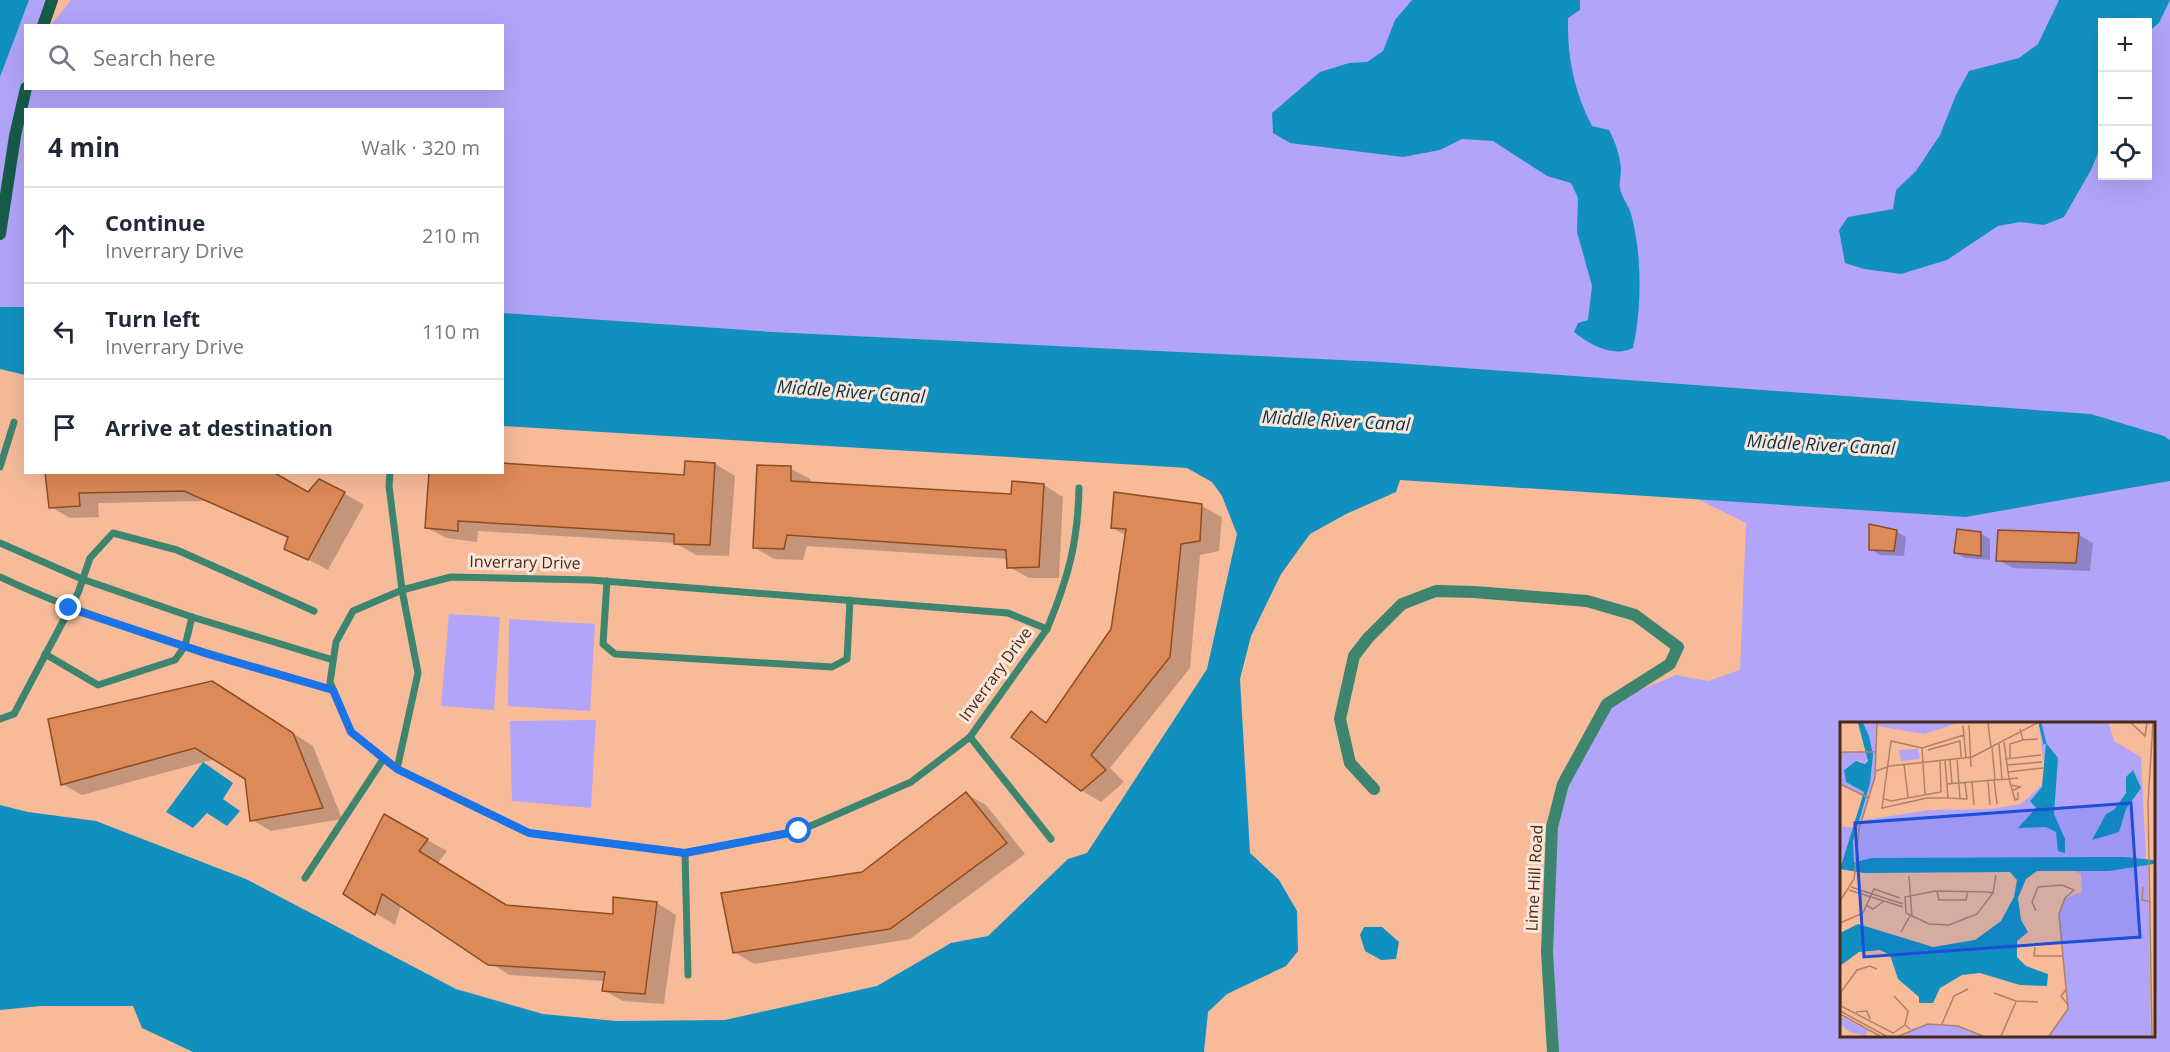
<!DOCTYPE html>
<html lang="en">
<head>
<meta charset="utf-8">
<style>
  :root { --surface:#fff; --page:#f6f6f7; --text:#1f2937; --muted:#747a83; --line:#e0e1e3 }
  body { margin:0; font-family:"Open Sans",sans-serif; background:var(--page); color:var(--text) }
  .controls { position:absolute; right:18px; top:18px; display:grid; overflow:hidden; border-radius:0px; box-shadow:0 6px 24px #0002 }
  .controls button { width:54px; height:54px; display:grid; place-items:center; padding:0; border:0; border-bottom:2px solid var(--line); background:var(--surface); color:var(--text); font:30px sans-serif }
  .stop { position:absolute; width:18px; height:18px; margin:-14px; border:4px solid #1a73e8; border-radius:50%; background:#fff }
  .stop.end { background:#1a73e8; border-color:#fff; box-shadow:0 2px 6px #0008 }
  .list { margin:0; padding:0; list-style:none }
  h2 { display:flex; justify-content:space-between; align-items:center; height:78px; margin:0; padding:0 24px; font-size:26px }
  h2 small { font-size:20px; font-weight:400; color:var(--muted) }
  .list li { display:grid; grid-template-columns:39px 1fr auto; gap:18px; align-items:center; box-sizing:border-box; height:96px; padding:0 24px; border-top:2px solid var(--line) }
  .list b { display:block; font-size:22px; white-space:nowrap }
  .list p { margin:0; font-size:20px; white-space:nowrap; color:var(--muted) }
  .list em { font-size:20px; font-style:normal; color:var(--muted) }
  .icon { flex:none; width:33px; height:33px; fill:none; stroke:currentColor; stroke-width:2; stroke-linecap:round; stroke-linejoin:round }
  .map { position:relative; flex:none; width:2170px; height:1052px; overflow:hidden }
  .search { position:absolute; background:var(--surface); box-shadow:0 6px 24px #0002; left:24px; top:24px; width:480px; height:66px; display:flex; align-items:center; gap:15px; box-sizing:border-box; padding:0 21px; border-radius:0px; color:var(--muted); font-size:22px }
  .panel { position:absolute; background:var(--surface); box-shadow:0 6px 24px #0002; left:24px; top:108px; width:480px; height:366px; border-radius:0px }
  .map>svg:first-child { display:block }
  .green { fill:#b2a4f8; fill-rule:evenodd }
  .water { fill:#1190bf }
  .shadow { fill:#0003 }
  .building { fill:#dc8a58; stroke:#8e4c22; stroke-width:1.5 }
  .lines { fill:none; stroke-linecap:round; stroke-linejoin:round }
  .lane { stroke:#3d856f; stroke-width:7 }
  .street { stroke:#3d856f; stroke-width:12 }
  .secondary { stroke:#175b49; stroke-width:12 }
  .route { stroke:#1a73e8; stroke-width:8 }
  .labels { text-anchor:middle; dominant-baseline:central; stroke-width:6; stroke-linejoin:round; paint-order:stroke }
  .street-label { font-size:16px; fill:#472a18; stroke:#fde6d9 }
  .water-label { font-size:18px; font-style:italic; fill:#04364a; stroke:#fde6d9 }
  .inset-river { fill:none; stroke:#1190bf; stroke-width:3 }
  .inset-road { fill:none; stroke:#b18165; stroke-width:1.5 }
  .view { fill:#1d4ed8; fill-opacity:0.15; stroke:#1d4ed8; stroke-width:3 }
  .inset-edge { fill:none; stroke:#472a18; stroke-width:3 }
</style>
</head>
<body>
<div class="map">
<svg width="2170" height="1052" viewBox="0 0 2170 1052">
  <rect width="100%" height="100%" fill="#f7bb99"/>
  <g class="green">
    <path d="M 18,0 L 52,0 L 43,25 L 26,26 L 26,88 L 502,88 L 502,26 L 51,25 L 71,0 L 2170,0 L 2170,440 L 2163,436 L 2091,414 L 1383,362 L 774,332 L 503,313 L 502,110 L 26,110 L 25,307 L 0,307 L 0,41 ZM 2102,22 L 2148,22 L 2148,176 L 2102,176 Z"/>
    <path d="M 2170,481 L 2170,1052 L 1553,1052 L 1552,827 L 1563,784 L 1607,704 L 1676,675 L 1708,681 L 1740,670 L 1746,523 L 1697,499 L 1966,517 ZM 1842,724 L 2154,724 L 2154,1036 L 1842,1036 Z"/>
    <path d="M 449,614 L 500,617 L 494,710 L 441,706 Z"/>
    <path d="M 509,619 L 595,624 L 590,711 L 508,706 Z"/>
    <path d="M 596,720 L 591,808 L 512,801 L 510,721 Z"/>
  </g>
  <g class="water">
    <path d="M 0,0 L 29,0 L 0,77 Z"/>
    <path d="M 1412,0 L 1580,0 L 1580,10 L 1568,18 C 1567,56 1574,92 1592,126 L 1609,130 C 1616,144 1620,155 1621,170 C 1621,176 1619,183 1620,188 C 1621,197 1629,205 1631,214 C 1642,253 1642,308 1633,348 C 1613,358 1589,344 1574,332 L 1578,323 L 1588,320 L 1592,286 L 1577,232 L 1578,198 L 1571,183 L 1547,176 L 1493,141 L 1462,139 L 1440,150 L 1403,157 L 1290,143 L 1273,133 L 1272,113 L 1320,72 L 1349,63 L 1367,62 L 1383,51 L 1395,20 Z"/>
    <path d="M 2059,0 L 2170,0 L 2159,23 L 2148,32 L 2148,22 L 2102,22 L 2102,144 L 2091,170 L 2064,217 L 2044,225 L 2020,222 L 1998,226 L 1947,260 L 1901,274 L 1864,269 L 1845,263 L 1839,230 L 1848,217 L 1893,209 L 1896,190 L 1916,171 L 1940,135 L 1956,95 L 1969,71 L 2019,58 L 2038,44 Z"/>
    <path d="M 0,307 L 25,307 L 25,375 L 0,369 Z"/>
    <path d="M 503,313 L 774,332 L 1383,362 L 2091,414 L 2164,436 L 2170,440 L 2170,481 L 1966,517 L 1400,480 L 1396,492 L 1346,514 L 1310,534 L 1281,574 L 1251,636 L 1240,679 L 1250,853 L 1279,880 L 1297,911 L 1298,951 L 1286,966 L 1227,994 L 1208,1012 L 1204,1052 L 193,1052 L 142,1028 L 133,1006 L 41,1006 L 0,1010 L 0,805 L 28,812 L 96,821 L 246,879 L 456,989 L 543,1014 L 616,1021 L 725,1020 L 877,986 L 951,943 L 988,936 L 1068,859 L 1087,853 L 1207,669 L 1237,534 L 1222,496 L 1212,482 L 1187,468 L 503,426 Z"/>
    <path d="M 203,762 L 233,783 L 223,799 L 240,811 L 227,826 L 207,813 L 193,828 L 166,812 Z"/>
    <path d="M 1364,927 L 1382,927 L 1399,942 L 1396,959 L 1381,960 L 1365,951 L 1360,935 Z"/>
  </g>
  <g class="shadow">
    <path d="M 686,462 L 715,464 L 735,476 L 729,556 L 696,555 L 675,543 L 478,531 L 477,542 L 446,538 L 426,527 L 685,477 Z"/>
    <path d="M 790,468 L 810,479 L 810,484 L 1013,496 L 1044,485 L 1063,497 L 1059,578 L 1029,578 L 1009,567 L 1008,559 L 807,546 L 803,560 L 774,559 L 755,548 Z"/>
    <path d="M 46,472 L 309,494 L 344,493 L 364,505 L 328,570 L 286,548 L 289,539 L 205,501 L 98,503 L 99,517 L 70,518 L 51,507 Z"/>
    <path d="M 1202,506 L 1222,517 L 1219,551 L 1200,555 L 1190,668 L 1110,768 L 1124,782 L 1101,802 L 1081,790 L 1031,713 L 1048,723 L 1112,630 L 1127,536 L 1112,528 Z"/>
    <path d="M 1897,532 L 1906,537 L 1904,556 L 1880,555 L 1870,549 Z"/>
    <path d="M 1981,534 L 1990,539 L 1990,560 L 1965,558 L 1956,553 Z"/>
    <path d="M 2079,535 L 2093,543 L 2090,571 L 2013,568 L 1998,560 Z"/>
    <path d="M 232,694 L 313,746 L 342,819 L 271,831 L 252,820 L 246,778 L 215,759 L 82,795 L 62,784 Z"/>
    <path d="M 966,794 L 986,805 L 1025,854 L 910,939 L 754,964 L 734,952 L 862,873 Z"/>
    <path d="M 385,816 L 447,851 L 438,863 L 508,906 L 614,916 L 657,903 L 676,915 L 664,1004 L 623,1001 L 603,990 L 605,981 L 509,975 L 401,905 L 395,925 L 375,913 Z"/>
  </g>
  <g class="building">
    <path d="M 685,461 L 715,463 L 710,545 L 674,544 L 674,534 L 458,521 L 458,531 L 425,528 L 429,472 L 502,472 L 502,463 L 684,475 Z"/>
    <path d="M 757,465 L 791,466 L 791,481 L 1011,494 L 1012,481 L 1044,484 L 1039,567 L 1007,568 L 1006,550 L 787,535 L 784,549 L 753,548 Z"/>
    <path d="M 45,472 L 273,472 L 308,492 L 319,479 L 345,492 L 308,560 L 284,549 L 288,537 L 184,491 L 79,493 L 80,506 L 49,508 Z"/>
    <path d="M 1114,492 L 1202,504 L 1200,541 L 1181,544 L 1170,657 L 1091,755 L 1106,770 L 1081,791 L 1011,737 L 1031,711 L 1046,723 L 1111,629 L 1126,529 L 1111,528 Z"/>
    <path d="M 1869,524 L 1897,530 L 1894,551 L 1869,550 Z"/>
    <path d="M 1957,529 L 1981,532 L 1981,556 L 1954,553 Z"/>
    <path d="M 1998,530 L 2079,533 L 2076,563 L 1996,561 Z"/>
    <path d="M 212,681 L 293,733 L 323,808 L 250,821 L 245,779 L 195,748 L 61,785 L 48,719 Z"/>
    <path d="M 966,792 L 1007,843 L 890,929 L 733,953 L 721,893 L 862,872 Z"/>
    <path d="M 384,814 L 428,839 L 419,851 L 506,905 L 613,914 L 613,897 L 657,902 L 645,994 L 602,991 L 605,972 L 488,965 L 382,894 L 375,915 L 343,894 Z"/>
  </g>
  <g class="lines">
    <g class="lane">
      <path d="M 0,467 L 14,422"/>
      <path d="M 390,472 L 389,486 L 402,590 L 418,673 L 397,769"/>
      <path d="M 0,543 L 82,579 L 192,617 L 333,660"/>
      <path d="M 0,577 C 106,627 221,657 333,690"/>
      <path d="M 451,577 L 591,580 L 1008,613 L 1047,629 L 970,737 L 911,782 L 799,831 L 685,853 L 529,833 L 397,769 L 351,732 L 330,682 L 336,642 L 353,611 L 402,590 Z"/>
      <path d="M 607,581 L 603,644 L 615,654 L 832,667 L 847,659 L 850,600"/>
      <path d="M 1047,629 C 1068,579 1078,542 1079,488"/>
      <path d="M 45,654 L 98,685 L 175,660 L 185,646 L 192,617"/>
      <path d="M 0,719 L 14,714 L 78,593 L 90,558 L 113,533 L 177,550 L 314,611"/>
      <path d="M 970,737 L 1051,839"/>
      <path d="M 685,853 L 688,975"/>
      <path d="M 305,878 L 384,758"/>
    </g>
    <path class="street" d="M 1374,789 L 1350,763 L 1340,719 L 1354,656 L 1368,638 L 1402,604 L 1436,591 L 1474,592 L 1587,601 L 1635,615 L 1678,647 L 1670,664 L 1607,704 L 1563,784 L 1552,827 L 1547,952 L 1553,1052"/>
    <g class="secondary">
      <path d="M 43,26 L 52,0"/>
      <path d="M 0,234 L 15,136 L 26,88"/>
    </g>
  </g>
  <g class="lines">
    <path class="route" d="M 69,608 L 208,654 L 333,690 L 351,732 L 397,769 L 529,833 L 685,853 L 799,831"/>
  </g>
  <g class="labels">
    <g class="street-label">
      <text transform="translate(525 562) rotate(1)">Inverrary Drive</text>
      <text transform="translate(995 674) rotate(-54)">Inverrary Drive</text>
      <text transform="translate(1534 878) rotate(-87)">Lime Hill Road</text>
    </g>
    <g class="water-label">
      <text transform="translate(851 391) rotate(4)">Middle River Canal</text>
      <text transform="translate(1336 420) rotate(3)">Middle River Canal</text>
      <text transform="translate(1821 444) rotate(3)">Middle River Canal</text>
    </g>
  </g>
  <g transform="translate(1840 722)">
    <rect width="315" height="315" fill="#f7bb99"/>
    <path d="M 20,1 L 118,1 L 84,12 L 37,4 L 35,55 L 21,104 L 25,98 L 90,88 L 150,87 L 181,82 L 202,63 L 204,44 L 199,1 L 269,1 L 274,19 L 301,35 L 306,137 L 0,138 L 0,104 L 15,106 L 31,48 L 27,14 ZM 78,27 L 80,37 L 61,39 L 59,28 ZM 0,30 L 28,30 L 26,42 L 19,39 L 5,46 L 14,61 L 24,68 L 24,73 L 0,62 ZM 296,142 L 308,142 L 311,314 L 209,314 L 228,287 L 219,192 L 225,176 L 242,170 L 241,152 L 235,149 L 269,149 ZM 0,294 L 28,308 L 25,314 L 10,310 L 0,302 ZM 88,302 L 118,304 L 143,314 L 66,314 L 70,307 Z" fill="#b2a4f8"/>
    <path d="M 18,1 L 23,1 L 29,14 L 33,33 L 30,61 L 13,119 L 14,140 L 32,136 L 284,135 L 314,138 L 314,142 L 269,149 L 197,149 L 186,157 L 178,176 L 181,198 L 188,210 L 177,219 L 177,235 L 186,244 L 208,252 L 207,264 L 180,263 L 140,251 L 122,253 L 100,266 L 93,281 L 79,281 L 79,275 L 58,257 L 50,233 L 40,228 L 19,230 L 0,244 L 0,211 L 18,202 L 93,225 L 135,218 L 161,199 L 174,175 L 177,158 L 170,150 L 24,151 L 0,147 L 24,70 L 6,60 L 4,48 L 16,39 L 25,42 L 28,39 ZM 206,21 L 218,36 L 214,92 L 225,117 L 225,131 L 218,129 L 216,110 L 206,105 L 178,106 L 196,86 L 190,79 L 202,65 ZM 293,48 L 301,66 L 286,87 L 279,110 L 252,118 L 266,92 L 274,88 L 286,71 L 286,55 Z" fill="#1190bf"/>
    <path class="inset-river" d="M 200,1 L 205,22"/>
    <path class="inset-road" d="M 148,1 L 151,26M 291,1 L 305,14 L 307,1M 129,3 L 131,45M 123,4 L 126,36M 180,7 L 183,18 L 198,17M 159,22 L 162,57M 152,25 L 155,58M 82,26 L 85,72M 88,28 L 120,19 L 121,35M 315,29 L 315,271M 0,30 L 36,30M 117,36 L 120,77M 170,36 L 170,22 L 183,18M 165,37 L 201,33M 105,38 L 108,76 L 87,76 L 42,86 L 51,19 L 82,26 L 124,13M 110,38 L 112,62M 64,42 L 68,75M 167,43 L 202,40M 36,49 L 50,44 L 132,35 L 197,1M 168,50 L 203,46M 178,56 L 169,57 L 175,78 L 178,77 L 178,70M 148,58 L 150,83M 132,60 L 134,83M 0,62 L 29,76M 107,62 L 154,58M 170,63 L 180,65 L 172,69M 108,76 L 127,77 L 125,60M 44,77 L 51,79 L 101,70 L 100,39M 157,82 L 154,58 L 169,57 L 164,20M 69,154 L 72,195M 11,165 L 63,182M 303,165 L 302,178 L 311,180M 9,168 L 63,185M 95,169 L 148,170 L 153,171 L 137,192 L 109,203 L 89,202 L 66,191 L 65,175 ZM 97,169 L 99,178 L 126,178 L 128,169M 153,171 L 156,153M 0,179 L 14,157 L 19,107 L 35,55 L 37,1M 26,183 L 33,187 L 44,179M 196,189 L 192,180 L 198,165 L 222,163 L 234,168 L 225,176 L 219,192 L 228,287 L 209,314M 0,201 L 23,191 L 34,167 L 60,176M 61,210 L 70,194M 195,225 L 194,234 L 223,234M 37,247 L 30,244 L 17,248 L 1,270 L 1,284 L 53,311 L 65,303M 227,266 L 221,274 L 228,283M 154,271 L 176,279 L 198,280M 54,274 L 68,289 L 65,303 L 70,307M 0,289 L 46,314M 16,290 L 27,289 L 30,297M 0,292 L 40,314M 102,302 L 114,274 L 128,267M 59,314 L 88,302 L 118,304 L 143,314M 161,314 L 176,280M 312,314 L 308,80 L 313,1"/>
    <path class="view" d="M 291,81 L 300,215 L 24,235 L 15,101 Z"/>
    <rect width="315" height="315" class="inset-edge"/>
  </g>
</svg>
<div class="controls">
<button>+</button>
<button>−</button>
<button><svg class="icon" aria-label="locate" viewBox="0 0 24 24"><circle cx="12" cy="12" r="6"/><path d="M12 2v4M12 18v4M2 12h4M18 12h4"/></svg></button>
</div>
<div class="stop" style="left:799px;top:831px"></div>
<div class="stop end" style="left:69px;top:608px"></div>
<div class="search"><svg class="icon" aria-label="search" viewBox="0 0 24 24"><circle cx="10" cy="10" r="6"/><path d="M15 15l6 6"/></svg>Search here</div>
<section class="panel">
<h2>4 min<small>Walk · 320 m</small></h2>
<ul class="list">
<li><svg class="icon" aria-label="ahead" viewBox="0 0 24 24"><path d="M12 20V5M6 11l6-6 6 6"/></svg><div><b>Continue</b><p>Inverrary Drive</p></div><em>210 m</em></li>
<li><svg class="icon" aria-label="left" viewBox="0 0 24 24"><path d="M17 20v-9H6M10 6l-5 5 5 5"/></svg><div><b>Turn left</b><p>Inverrary Drive</p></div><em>110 m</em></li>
<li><svg class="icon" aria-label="arrive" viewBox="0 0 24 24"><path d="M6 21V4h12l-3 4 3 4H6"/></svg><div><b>Arrive at destination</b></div></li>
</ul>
</section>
</div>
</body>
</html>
